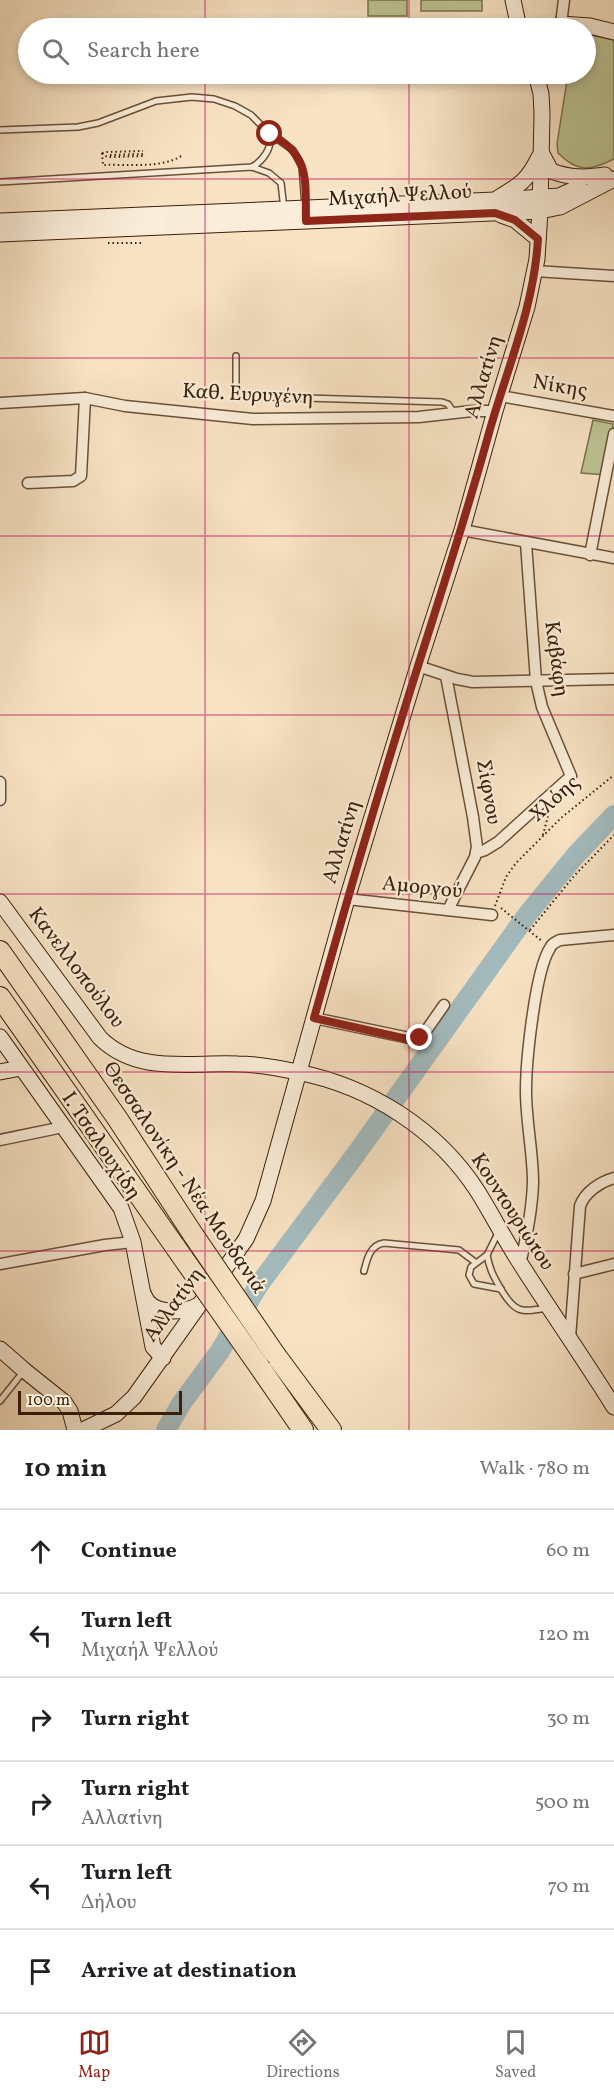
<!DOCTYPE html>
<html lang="en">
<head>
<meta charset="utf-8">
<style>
  :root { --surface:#fff; --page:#f6f6f6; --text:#202124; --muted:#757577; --line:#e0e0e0; --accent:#8f2418 }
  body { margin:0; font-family:Vollkorn,serif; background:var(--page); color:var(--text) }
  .scale { position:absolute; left:18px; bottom:15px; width:164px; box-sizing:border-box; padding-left:6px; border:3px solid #3b1f08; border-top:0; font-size:16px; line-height:21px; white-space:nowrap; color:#3b1f08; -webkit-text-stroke:4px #faedd9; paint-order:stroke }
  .stop { position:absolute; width:18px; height:18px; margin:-14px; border:4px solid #8f2418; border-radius:50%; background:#fff }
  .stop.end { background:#8f2418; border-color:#fff; box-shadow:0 2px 6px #0008 }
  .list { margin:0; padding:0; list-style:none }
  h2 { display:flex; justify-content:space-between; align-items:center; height:78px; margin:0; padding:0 24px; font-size:26px }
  h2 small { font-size:20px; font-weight:400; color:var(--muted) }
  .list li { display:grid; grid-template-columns:39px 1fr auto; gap:18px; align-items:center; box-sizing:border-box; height:84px; padding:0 24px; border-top:2px solid var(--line) }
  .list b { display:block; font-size:22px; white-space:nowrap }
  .list p { margin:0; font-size:20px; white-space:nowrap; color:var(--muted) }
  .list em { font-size:20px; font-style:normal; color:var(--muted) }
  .icon { flex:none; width:33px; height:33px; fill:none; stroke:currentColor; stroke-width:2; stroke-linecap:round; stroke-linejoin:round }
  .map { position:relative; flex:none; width:614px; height:1430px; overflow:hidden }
  .search { position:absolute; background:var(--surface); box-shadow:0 3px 9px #0003; left:18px; right:18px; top:18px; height:66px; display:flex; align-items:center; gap:15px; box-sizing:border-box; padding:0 21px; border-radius:33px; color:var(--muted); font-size:22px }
  .sheet { height:582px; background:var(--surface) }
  nav { display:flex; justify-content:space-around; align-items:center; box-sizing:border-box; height:84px; border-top:2px solid var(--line); background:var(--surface); font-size:16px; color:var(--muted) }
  nav a { display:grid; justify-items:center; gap:3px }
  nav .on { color:var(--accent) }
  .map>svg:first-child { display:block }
  .green { fill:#bdc494; stroke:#7c724e; stroke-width:1.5 }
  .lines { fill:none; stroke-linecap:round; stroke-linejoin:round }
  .river { stroke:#a3bbbf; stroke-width:20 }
  .lane-casing { stroke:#6a5037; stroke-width:8 }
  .street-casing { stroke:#6a5037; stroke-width:13 }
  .secondary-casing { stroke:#3b1f08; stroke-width:17 }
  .highway-casing { stroke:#3b1f08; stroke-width:22 }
  .path { stroke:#3b1f08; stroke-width:2; stroke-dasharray:1.5 3; stroke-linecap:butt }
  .lane { stroke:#faedd9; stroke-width:5 }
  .street { stroke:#faedd9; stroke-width:10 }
  .secondary { stroke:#faedd9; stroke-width:15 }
  .highway { stroke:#f8e3c4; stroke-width:20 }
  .highway-bridge-casing { stroke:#3b1f08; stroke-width:22; stroke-linecap:butt }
  .highway-bridge { stroke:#f8e3c4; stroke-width:20 }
  .route { stroke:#8f2418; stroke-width:8 }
  .grid { fill:none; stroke:#c2185b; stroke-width:1.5; stroke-opacity:0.55 }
  .labels { text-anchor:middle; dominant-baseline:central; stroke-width:4.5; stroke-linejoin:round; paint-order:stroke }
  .street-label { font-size:21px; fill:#3b1f08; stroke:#faedd9 }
</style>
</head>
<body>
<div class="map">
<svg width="614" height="1430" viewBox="0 0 614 1430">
  <rect width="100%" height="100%" fill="#f8e3c4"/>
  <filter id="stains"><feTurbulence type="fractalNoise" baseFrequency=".00333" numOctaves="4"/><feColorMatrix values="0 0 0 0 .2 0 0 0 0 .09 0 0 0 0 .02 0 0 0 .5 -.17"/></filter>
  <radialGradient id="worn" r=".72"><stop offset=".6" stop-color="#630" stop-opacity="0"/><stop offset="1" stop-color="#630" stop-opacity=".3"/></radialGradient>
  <g class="green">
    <rect x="368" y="0" width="39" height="16"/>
    <rect x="421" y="0" width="61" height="11"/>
    <path d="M 586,34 L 614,40 L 614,159 C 590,171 578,173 558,153 L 557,144 L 568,74 L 586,74 Z"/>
    <path d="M 593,420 L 613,424 L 607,475 L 581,473 Z"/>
  </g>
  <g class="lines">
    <path class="river" d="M 166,1430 L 181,1404 L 220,1351 L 258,1286 L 356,1154 L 527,915 L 575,856 L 614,815"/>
    <defs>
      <g id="lane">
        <path d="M 0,130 L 78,127 L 98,123 L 156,101 L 192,97 L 214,99 L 235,106 L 251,115 L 270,134 L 293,150 L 302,167 L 305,206"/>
        <path d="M 252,167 C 264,160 272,148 270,134"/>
        <path d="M 0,182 L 252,167 L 269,173 L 281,183 L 284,209"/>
        <path d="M 236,356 L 236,389 L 241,396 L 442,402 L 448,404 L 454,413"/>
        <path d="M 499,1231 L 487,1255 L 471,1267 L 469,1275 L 474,1284 L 501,1289"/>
        <path d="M 487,1255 C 490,1271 494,1277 502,1291 C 516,1314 522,1312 547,1308"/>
        <path d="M 364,1271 C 367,1259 370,1245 384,1243 L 459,1250 L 475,1262"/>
        <path d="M 0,1401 L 23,1372"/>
      </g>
      <g id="street">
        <path d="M 561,24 L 564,0"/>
        <path d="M 535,271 L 614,276"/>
        <path d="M 500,396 L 614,416"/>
        <path d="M 0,403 L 85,398 L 125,406 L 253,419 L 419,417 L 472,411 L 495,411"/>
        <path d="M 28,483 L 73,481 L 81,476 L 85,398"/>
        <path d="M 462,530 L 614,558"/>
        <path d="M 590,555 L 614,434"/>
        <path d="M 418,666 L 457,679 L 473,682 L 614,679"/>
        <path d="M 446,676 L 473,817 L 477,847 L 475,857 L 448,910"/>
        <path d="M 0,782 L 0,800"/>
        <path d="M 476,853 L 485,850 L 498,842 L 571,776 L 542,707 L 536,681 L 526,543"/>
        <path d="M 347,899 L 492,915"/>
        <path d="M 314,1018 L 414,1039 L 423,1035 L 444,1005"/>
        <path d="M 0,1140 L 63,1127"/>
        <path d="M 0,1264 L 105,1245 L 133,1242"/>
        <path d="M 520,1264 C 527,1236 532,1211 533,1183 C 533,1152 526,1122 526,1091 C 526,1062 535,971 550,948 C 552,943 556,942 560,940 L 614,935"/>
        <path d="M 574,1274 L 614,1264"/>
        <path d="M 570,1338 L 580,1206 C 585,1192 600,1182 614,1178"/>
      </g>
      <g id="secondary">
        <path d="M 513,0 L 519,28"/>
        <path d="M 560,28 L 561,24 L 590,26 L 614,32"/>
        <path d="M 542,154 L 551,171 C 570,178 585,178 605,175"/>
        <path d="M 498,198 C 520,185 528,180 539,157"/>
        <path d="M 501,215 L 515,220 L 538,239"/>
        <path d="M 0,221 L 495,200 L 559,196 L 579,187"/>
        <path d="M 0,234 L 540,211 L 560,207 L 614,179"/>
        <path d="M 0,902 L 100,1038 C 138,1075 189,1062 238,1064 C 257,1064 278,1068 297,1072 C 369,1086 438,1129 478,1192 C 493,1216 506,1242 522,1266 C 552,1313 584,1359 614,1407"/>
        <path d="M 0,1037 L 121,1208 L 133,1242 L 153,1347 L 163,1358"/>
        <path d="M 0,1072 L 21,1068"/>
        <path d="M 144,1295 C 151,1316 183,1313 199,1305"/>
        <path d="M 0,1349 L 24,1370 L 64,1402 L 70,1411 L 75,1430"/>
        <path d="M 83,1430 L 116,1414 L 134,1397 L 246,1239 L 263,1201 L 347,899 L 418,666 L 462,530 L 495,411 L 527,307 L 537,259 L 540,211 L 542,113 L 541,94 L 536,74"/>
      </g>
      <g id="highway">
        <path d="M 0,951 L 117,1118 L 194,1236"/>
        <path d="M 0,997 L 176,1248"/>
        <path d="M 274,1353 L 331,1430"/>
        <path d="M 261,1369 L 303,1430"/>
      </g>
    </defs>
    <use href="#lane" class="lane-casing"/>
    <use href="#street" class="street-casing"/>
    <use href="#secondary" class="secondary-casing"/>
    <use href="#highway" class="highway-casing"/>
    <g class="path">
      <path d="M 102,153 L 103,165 C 128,164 162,169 183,155"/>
      <path d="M 102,153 L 107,157 L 143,156"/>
      <path d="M 102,153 L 107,152 L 143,151"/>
      <path d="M 110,155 L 143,154"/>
      <path d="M 108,243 L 144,243"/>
      <path d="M 543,835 L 549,812"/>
      <path d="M 495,906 L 506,877 L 516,863 L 561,818 L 614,775"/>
      <path d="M 501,908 L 543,942"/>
      <path d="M 530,930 L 574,876 L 614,835"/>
    </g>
    <use href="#lane" class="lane"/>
    <use href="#street" class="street"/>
    <use href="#secondary" class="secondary"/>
    <use href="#highway" class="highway"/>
    <defs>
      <g id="highway-bridge">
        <path d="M 194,1236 L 274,1353"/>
        <path d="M 176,1248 L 261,1369"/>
      </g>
    </defs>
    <use href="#highway-bridge" class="highway-bridge-casing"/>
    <use href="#highway-bridge" class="highway-bridge"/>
  </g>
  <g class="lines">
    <path class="route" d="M 270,134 C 311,155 305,181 306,221 L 495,213 L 515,220 L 538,239 C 534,309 505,373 487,440 C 466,516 442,590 418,666 C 381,782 347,900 314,1018 L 407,1039 L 420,1038"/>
  </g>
  <path class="grid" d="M 205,0 L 205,28M 409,0 L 409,28M 205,74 L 205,1430M 409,74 L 409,1430M 0,179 L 614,179M 0,358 L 614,358M 0,536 L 614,536M 0,715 L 614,715M 0,894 L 614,894M 0,1072 L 614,1072M 0,1251 L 614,1251"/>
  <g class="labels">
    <g class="street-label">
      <text transform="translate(400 196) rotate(-3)">Μιχαήλ Ψελλού</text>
      <text transform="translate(484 377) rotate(-73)">Αλλατίνη</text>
      <text transform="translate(560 387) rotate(10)">Νίκης</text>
      <text transform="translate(248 395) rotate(3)">Καθ. Ευρυγένη</text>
      <text transform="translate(556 659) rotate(82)">Καβάφη</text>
      <text transform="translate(488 792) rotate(80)">Σίφνου</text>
      <text transform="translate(555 799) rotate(-42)">Χλόης</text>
      <text transform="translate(342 842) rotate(-73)">Αλλατίνη</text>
      <text transform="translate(422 888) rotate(6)">Αμοργού</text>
      <text transform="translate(76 968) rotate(53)">Κανελλοπούλου</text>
      <text transform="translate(101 1146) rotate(56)">Ι. Τσαλουχίδη</text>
      <text transform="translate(184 1178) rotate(56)">Θεσσαλονίκη - Νέα Μουδανιά</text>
      <text transform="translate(512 1212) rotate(57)">Κουντουριώτου</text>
      <text transform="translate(174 1305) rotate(-54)">Αλλατίνη</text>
    </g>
  </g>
  <rect width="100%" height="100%" filter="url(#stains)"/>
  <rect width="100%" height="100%" fill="url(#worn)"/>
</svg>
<div class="scale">100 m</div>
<div class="stop" style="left:270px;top:134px"></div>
<div class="stop end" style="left:420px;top:1038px"></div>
<div class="search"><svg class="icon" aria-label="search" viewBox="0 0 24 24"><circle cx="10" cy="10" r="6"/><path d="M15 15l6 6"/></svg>Search here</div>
</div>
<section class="sheet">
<h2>10 min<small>Walk · 780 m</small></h2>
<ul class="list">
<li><svg class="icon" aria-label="ahead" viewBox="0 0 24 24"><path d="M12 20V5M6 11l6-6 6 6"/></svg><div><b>Continue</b></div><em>60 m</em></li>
<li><svg class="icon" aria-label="left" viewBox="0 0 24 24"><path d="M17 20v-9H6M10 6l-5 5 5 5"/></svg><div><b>Turn left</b><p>Μιχαήλ Ψελλού</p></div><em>120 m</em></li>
<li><svg class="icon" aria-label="right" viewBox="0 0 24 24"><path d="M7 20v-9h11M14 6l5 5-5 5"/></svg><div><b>Turn right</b></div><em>30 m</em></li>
<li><svg class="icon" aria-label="right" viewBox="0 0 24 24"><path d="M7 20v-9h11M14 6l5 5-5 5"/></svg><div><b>Turn right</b><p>Αλλατίνη</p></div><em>500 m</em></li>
<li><svg class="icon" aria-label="left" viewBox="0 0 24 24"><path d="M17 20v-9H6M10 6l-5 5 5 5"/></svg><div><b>Turn left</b><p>Δήλου</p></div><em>70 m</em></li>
<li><svg class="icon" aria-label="arrive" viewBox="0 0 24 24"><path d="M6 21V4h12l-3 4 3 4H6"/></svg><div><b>Arrive at destination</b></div></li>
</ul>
</section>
<nav>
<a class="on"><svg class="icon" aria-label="map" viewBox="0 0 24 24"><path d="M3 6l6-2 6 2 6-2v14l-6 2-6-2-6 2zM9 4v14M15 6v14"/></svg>Map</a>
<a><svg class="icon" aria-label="directions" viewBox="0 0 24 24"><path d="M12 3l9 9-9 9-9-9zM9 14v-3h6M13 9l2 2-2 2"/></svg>Directions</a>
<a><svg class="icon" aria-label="saved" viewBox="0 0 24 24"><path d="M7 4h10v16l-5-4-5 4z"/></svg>Saved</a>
</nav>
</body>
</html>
